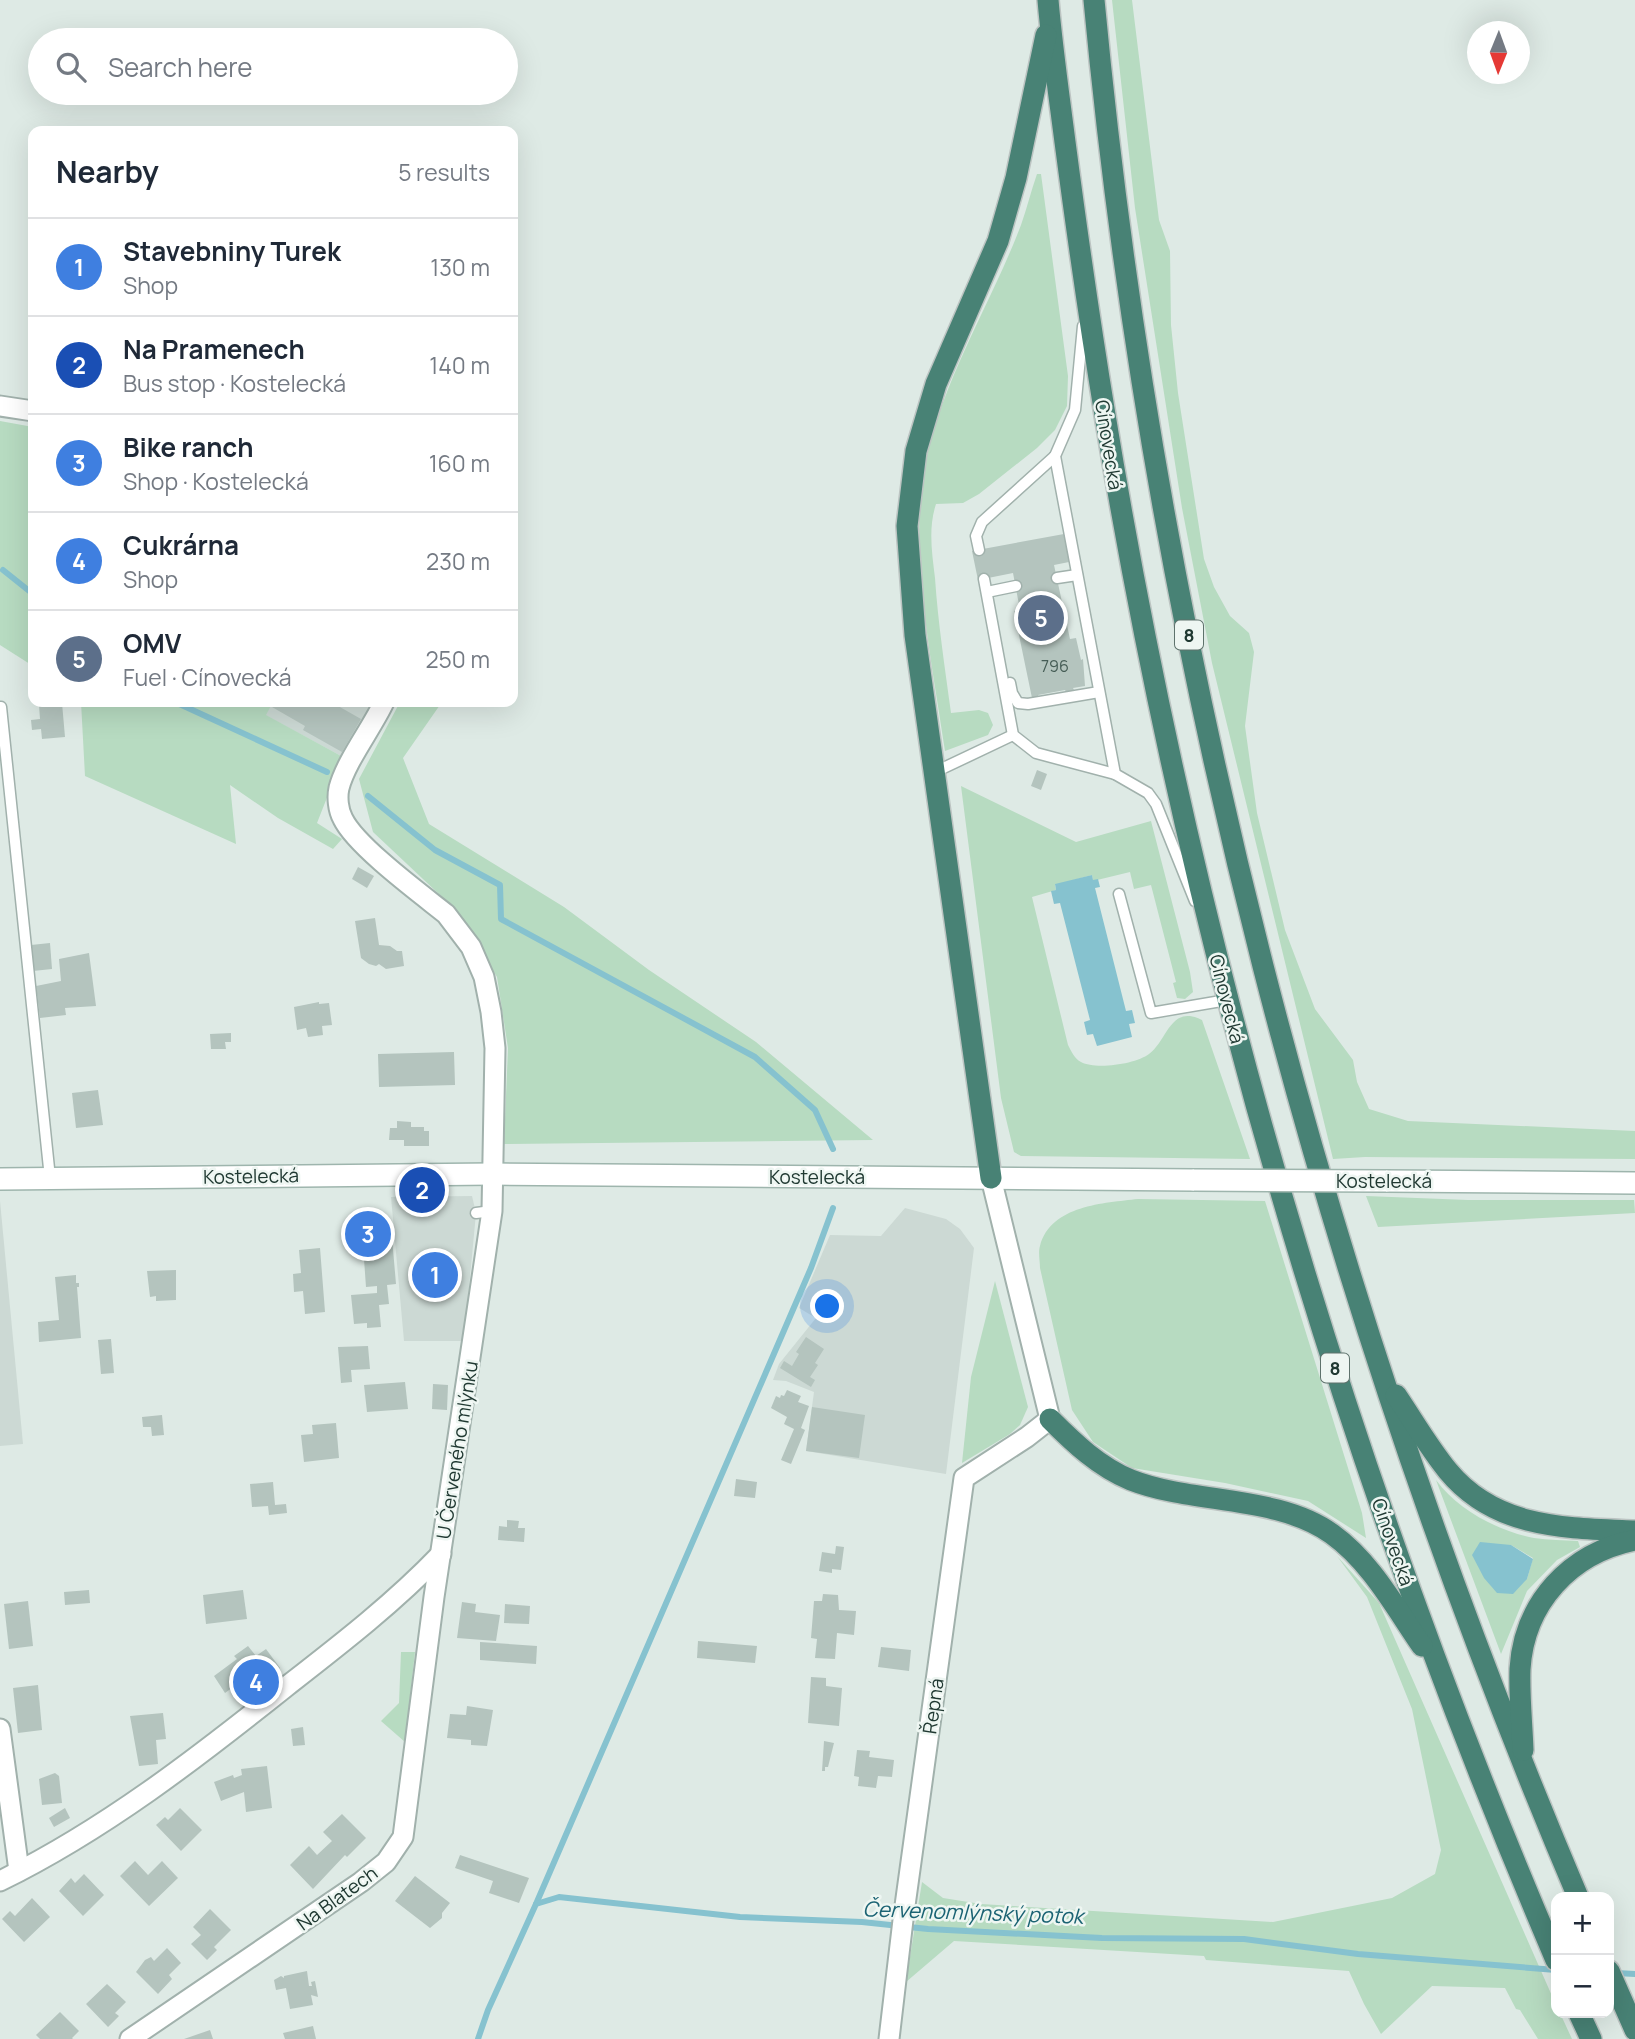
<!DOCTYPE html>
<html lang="en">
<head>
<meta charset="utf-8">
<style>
  :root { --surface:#fff; --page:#f2f2f3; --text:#1f2937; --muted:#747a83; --line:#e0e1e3; --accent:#b45309 }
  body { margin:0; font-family:Manrope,sans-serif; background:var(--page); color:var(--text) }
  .controls { position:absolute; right:21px; bottom:21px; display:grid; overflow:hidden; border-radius:14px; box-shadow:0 7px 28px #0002 }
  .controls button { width:63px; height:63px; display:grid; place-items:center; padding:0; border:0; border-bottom:2px solid var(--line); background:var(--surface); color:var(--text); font:35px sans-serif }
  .compass { position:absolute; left:1467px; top:21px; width:63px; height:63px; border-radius:50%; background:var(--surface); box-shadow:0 7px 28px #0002; rotate:181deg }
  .you { position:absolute; left:828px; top:1307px; width:24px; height:24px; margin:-18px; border:5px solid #fff; border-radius:50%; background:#1a73e8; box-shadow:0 0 0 10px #1a73e833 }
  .badge { display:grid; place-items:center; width:46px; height:46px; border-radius:50%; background:var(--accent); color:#fff; font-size:23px; font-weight:700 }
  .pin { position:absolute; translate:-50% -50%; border:4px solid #fff; box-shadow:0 2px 7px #0006 }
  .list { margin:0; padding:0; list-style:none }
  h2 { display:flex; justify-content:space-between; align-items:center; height:91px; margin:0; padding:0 28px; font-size:30px }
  h2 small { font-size:23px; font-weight:400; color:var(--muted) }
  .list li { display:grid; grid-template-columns:46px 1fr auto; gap:21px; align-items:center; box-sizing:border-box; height:98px; padding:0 28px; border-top:2px solid var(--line) }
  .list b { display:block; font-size:26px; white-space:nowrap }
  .list p { margin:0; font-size:23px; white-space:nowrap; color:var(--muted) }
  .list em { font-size:23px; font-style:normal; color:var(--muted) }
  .icon { flex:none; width:38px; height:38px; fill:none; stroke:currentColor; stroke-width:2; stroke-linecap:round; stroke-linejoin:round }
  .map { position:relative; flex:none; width:1635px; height:2039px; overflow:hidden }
  .search { position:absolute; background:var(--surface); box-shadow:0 7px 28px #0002; left:28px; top:28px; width:490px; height:77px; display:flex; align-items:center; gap:18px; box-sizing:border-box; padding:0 24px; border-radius:38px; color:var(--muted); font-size:26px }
  .panel { position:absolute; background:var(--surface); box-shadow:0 7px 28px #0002; left:28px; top:126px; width:490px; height:581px; border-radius:14px }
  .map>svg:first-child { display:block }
  .built { fill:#ccd9d4 }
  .green { fill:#b7dbc1; fill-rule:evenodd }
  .water { fill:#86c2cf }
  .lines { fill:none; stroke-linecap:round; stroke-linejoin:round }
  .stream { stroke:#86c2cf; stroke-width:6 }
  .building { fill:#b4c4be }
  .service-casing { stroke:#a1b1ac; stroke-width:13 }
  .minor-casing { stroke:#a1b1ac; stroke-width:23 }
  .secondary-casing { stroke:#9eb5ad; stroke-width:24 }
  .trunk-casing { stroke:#bcc4c2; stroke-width:24 }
  .service { stroke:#fff; stroke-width:10 }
  .minor { stroke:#fff; stroke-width:19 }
  .secondary { stroke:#fff; stroke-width:21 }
  .trunk { stroke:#488275; stroke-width:21 }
  .secondary-bridge-casing { stroke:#9eb5ad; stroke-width:24; stroke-linecap:butt }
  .secondary-bridge { stroke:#fff; stroke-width:21 }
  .labels { text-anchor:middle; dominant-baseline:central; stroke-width:5; stroke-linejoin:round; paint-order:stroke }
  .number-label { font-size:16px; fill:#455c55 }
  .shield { fill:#eef6f2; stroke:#5e726c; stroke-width:2 }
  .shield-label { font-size:18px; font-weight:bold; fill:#203932 }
  .street-label { font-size:19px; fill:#203932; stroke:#eef6f2 }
  .water-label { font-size:21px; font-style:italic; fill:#1b6373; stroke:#eef6f2 }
</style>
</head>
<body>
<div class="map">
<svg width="1635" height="2039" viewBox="0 0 1635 2039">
  <rect width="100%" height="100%" fill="#deeae5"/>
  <g class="built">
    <path d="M 273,702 L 375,702 L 343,757 L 265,715 Z"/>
    <path d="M 472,1196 L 476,1213 L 464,1341 L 404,1341 L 391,1197 Z"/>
    <path d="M 0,1201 L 23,1444 L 0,1446 Z"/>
    <path d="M 905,1208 L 946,1219 L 960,1229 L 974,1248 L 946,1474 L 806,1451 L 814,1392 L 786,1381 L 773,1380 L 779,1364 L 816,1318 L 799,1308 L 830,1235 L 881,1236 Z"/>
  </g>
  <g class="green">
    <path d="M 1112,0 L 1132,0 L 1159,220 L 1170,251 L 1171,325 L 1178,393 L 1204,559 L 1214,587 L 1230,616 L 1249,633 L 1254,652 L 1245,726 L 1257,813 L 1285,930 L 1315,1009 L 1353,1060 L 1357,1082 L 1369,1109 L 1408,1121 L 1635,1131 L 1635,1159 L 1365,1157 L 1333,1159 L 1212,663 L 1182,508 L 1135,208 Z"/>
    <path d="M 1037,174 L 1041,174 L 1068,376 L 1067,406 L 1055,430 L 1037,448 L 979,494 L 963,503 L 936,504 C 928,528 932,553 935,578 C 938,623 945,668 951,713 L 979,710 L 988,713 L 993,725 L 988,735 L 945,751 C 933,668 910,559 923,476 C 938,386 989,309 1021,225 C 1027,208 1031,191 1037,174 Z"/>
    <path d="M 0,421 L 33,427 L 33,666 L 0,645 Z"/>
    <path d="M 81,702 L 273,702 L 266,715 L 343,757 L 317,823 L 342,839 L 333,849 L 278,818 L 230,785 L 236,844 L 85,776 Z"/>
    <path d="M 400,702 L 442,702 L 403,758 L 429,824 L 564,907 L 649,970 L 756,1042 L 873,1140 L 504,1144 L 508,1048 L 497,977 L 458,912 L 373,832 L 359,779 Z"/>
    <path d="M 961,786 L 1076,842 L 1151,821 L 1190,972 L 1193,992 L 1185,999 L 1177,998 L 1173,983 L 1176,982 L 1151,885 L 1134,889 L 1130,872 L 1093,881 L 1092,875 L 1055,885 L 1056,890 L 1032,897 L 1068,1045 C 1071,1051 1075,1059 1081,1062 C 1096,1070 1136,1064 1149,1054 C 1168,1040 1170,1004 1202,1020 L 1250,1159 L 1021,1156 L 1014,1152 L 1001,1098 Z"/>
    <path d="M 1366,1196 L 1468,1200 L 1634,1200 L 1635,1213 L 1378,1227 Z"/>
    <path d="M 1138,1199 L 1265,1201 L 1362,1513 L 1366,1538 L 1308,1501 L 1225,1483 L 1132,1468 L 1093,1442 L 1072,1410 L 1040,1268 C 1040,1261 1038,1252 1040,1246 C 1051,1205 1104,1203 1138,1199 Z"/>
    <path d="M 995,1281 L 1028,1407 L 1020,1425 L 1010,1434 L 962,1463 L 971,1377 Z"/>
    <path d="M 1436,1480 C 1458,1510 1498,1531 1534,1538 C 1548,1540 1564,1540 1578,1541 L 1580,1547 L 1557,1560 L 1527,1591 L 1501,1654 ZM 1511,1545 L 1533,1558 L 1527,1579 Z"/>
    <path d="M 1337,1556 L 1379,1603 L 1556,2005 L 1556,2013 L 1560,2013 L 1572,2039 L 1538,2039 L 1520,2010 L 1516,2009 L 1505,1988 L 1432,1986 L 1381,2034 L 1364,2004 L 1349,1971 L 1206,1960 L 1204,1956 L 954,1941 L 906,1982 L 922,1882 L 943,1898 L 981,1904 L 1273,1922 L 1392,1898 L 1435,1874 L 1441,1850 L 1412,1709 L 1367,1597 Z"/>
    <path d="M 401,1652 L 415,1652 L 405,1742 L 381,1721 L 399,1703 Z"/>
  </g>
  <g class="water">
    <path d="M 1092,875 L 1093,880 L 1098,879 L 1100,887 L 1095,888 L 1126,1011 L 1132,1010 L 1135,1023 L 1129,1024 L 1132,1037 L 1097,1046 L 1093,1034 L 1087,1035 L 1084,1022 L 1090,1020 L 1060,903 L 1054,904 L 1051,891 L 1056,890 L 1055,884 Z"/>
    <path d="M 1480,1542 L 1511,1545 L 1533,1559 L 1527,1579 L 1513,1594 L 1497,1593 L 1484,1578 L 1472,1555 Z"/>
  </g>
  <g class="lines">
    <g class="stream">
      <path d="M 3,570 L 33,594"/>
      <path d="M 175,702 L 327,772"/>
      <path d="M 368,796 L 435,850 L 500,885 L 501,919 L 755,1057 L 815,1110 L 833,1149"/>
      <path d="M 536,1904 L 811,1268 L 833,1208"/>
      <path d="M 1616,1973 L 1635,1974"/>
      <path d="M 478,2039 L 488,2010 L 536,1904 L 559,1897 L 740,1917 L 862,1922 L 928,1929 L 1102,1938 L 1244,1939 L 1358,1954 L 1556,1970"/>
    </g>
  </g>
  <g class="building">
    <path d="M 1064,534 L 1069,562 L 1054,565 L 1070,639 L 1076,638 L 1081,660 L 1083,659 L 1085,686 L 1073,688 L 1074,690 L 1066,692 L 1065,690 L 1038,695 L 1039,697 L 1032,698 L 1014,611 L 1020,610 L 1013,573 L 978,580 L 972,551 Z"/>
    <path d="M 275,702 L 331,702 L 361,719 L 342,752 L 303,730 L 305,726 L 272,707 Z"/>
    <path d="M 62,703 L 65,737 L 42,739 L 41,729 L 32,730 L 31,720 L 40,719 L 39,705 Z"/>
    <path d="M 1037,770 L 1047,774 L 1041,790 L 1031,786 Z"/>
    <path d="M 358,867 L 374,876 L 367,888 L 352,879 Z"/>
    <path d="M 375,918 L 379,945 L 390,946 L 397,951 L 402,951 L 404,966 L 386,969 L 379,964 L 376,966 L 369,964 L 361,958 L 355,921 Z"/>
    <path d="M 50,943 L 52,969 L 33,971 L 31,945 Z"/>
    <path d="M 89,953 L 96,1006 L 65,1008 L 66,1015 L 40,1018 L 36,986 L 61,981 L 59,959 Z"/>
    <path d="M 319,1002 L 319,1004 L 329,1003 L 332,1025 L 322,1026 L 323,1035 L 308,1037 L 306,1028 L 297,1030 L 294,1007 Z"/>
    <path d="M 231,1033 L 231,1042 L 225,1042 L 226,1049 L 211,1049 L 210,1034 Z"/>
    <path d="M 454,1052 L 455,1085 L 379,1087 L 378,1054 Z"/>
    <path d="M 98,1090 L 103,1125 L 76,1128 L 72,1093 Z"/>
    <path d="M 397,1121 L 411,1122 L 411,1127 L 424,1127 L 424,1131 L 429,1131 L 429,1146 L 404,1146 L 404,1140 L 389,1140 L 390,1128 L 397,1128 Z"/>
    <path d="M 391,1226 L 396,1284 L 387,1285 L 389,1304 L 379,1305 L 381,1327 L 367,1328 L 367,1323 L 354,1324 L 351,1295 L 377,1293 L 377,1286 L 366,1287 L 363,1245 L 347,1247 L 346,1229 Z"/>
    <path d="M 320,1248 L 325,1312 L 305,1314 L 303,1291 L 294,1292 L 293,1274 L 301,1273 L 299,1250 Z"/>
    <path d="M 176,1270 L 176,1300 L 156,1301 L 156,1296 L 150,1297 L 147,1271 Z"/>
    <path d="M 76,1275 L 76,1283 L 79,1283 L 79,1287 L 77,1287 L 81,1338 L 39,1342 L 38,1322 L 59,1320 L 55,1277 Z"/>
    <path d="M 806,1337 L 824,1349 L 815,1363 L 818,1365 L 810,1377 L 815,1380 L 811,1387 L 780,1368 L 784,1361 L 792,1366 L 799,1354 L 796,1352 Z"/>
    <path d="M 111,1339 L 114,1373 L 101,1374 L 98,1340 Z"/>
    <path d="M 368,1346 L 370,1369 L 351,1370 L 352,1382 L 341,1383 L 338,1347 Z"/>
    <path d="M 405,1382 L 408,1409 L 367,1412 L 364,1385 Z"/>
    <path d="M 433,1384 L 448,1385 L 447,1410 L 432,1409 Z"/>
    <path d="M 787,1390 L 801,1396 L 798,1402 L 809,1406 L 801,1428 L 805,1430 L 791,1464 L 781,1460 L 794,1429 L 784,1424 L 787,1417 L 771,1408 L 776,1396 L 780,1398 L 781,1395 L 784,1396 Z"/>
    <path d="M 812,1407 L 865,1415 L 859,1458 L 806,1451 Z"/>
    <path d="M 162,1415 L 164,1435 L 152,1436 L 151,1427 L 143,1427 L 142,1417 Z"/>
    <path d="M 336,1423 L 339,1458 L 304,1462 L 301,1435 L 313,1434 L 312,1425 Z"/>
    <path d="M 736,1479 L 757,1482 L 755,1498 L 734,1496 Z"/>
    <path d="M 273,1482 L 275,1505 L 286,1504 L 287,1513 L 269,1515 L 268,1506 L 252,1507 L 250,1484 Z"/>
    <path d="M 507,1520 L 519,1521 L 518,1528 L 525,1528 L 524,1542 L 498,1540 L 499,1526 L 507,1527 Z"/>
    <path d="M 836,1546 L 844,1547 L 841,1570 L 832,1569 L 832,1573 L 819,1571 L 822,1552 L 835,1554 Z"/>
    <path d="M 89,1590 L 90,1603 L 65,1605 L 64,1592 Z"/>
    <path d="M 243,1590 L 247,1619 L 206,1624 L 203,1595 Z"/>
    <path d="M 823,1594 L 838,1595 L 839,1610 L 856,1611 L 854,1635 L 837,1633 L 835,1659 L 815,1658 L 817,1639 L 811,1638 L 814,1601 L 822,1601 Z"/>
    <path d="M 28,1601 L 33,1646 L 9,1649 L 4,1604 Z"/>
    <path d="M 462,1602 L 476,1604 L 475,1612 L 500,1615 L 496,1641 L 457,1638 Z"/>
    <path d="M 505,1604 L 530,1606 L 529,1624 L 504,1623 Z"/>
    <path d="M 698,1641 L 757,1646 L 755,1663 L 697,1658 Z"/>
    <path d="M 480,1642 L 537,1646 L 536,1664 L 480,1660 Z"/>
    <path d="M 248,1646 L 256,1656 L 266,1649 L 280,1668 L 270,1675 L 273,1679 L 251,1695 L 241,1681 L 225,1693 L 214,1676 L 237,1659 L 234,1656 Z"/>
    <path d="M 881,1647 L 911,1650 L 909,1671 L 878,1667 Z"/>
    <path d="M 811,1677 L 826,1678 L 826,1686 L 842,1688 L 839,1726 L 808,1723 Z"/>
    <path d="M 38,1685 L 42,1730 L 18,1733 L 13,1688 Z"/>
    <path d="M 467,1706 L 493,1710 L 487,1746 L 471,1745 L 471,1740 L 447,1738 L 450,1714 L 466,1715 Z"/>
    <path d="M 163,1713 L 166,1739 L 156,1740 L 158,1764 L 139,1766 L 130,1716 Z"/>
    <path d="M 303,1727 L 305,1745 L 293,1746 L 291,1729 Z"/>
    <path d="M 824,1741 L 834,1743 L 828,1767 L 825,1767 L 825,1771 L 822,1771 Z"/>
    <path d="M 857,1750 L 870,1751 L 869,1757 L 894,1760 L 892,1777 L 878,1776 L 876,1788 L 858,1786 L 859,1777 L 854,1776 Z"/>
    <path d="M 267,1766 L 272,1808 L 246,1812 L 244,1792 L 221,1801 L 214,1782 L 233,1775 L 234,1778 L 242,1775 L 241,1769 Z"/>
    <path d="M 55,1773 L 59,1776 L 62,1803 L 42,1805 L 39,1779 Z"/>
    <path d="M 65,1808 L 70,1818 L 54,1827 L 49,1818 Z"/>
    <path d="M 180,1808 L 202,1830 L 181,1851 L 156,1825 L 165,1817 L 168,1820 Z"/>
    <path d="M 342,1814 L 366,1838 L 347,1857 L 345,1855 L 313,1889 L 290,1865 L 309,1846 L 317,1855 L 332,1841 L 323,1832 Z"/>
    <path d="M 460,1855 L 529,1878 L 519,1903 L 489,1893 L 493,1881 L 455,1868 Z"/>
    <path d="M 135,1861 L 148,1875 L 162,1861 L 178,1878 L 149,1906 L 120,1876 Z"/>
    <path d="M 84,1874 L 104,1895 L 83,1916 L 59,1891 L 71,1878 L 75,1883 Z"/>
    <path d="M 415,1876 L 450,1903 L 442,1913 L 442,1918 L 430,1928 L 395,1901 Z"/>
    <path d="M 32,1898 L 50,1917 L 24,1942 L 2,1919 L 10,1911 L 15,1916 Z"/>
    <path d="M 210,1909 L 231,1930 L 214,1947 L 217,1950 L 207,1960 L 191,1944 L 201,1935 L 193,1927 Z"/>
    <path d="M 167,1948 L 181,1963 L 169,1975 L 172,1979 L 158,1994 L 136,1972 L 145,1960 L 151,1957 L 154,1961 Z"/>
    <path d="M 307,1971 L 309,1986 L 312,1986 L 311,1982 L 315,1981 L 318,1997 L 311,1995 L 313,2005 L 290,2009 L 286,1988 L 276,1990 L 274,1980 L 281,1976 L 284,1978 L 284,1976 Z"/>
    <path d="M 107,1984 L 126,2002 L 115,2013 L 119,2016 L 108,2027 L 86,2004 Z"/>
    <path d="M 60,2012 L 79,2031 L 72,2038 L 73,2039 L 40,2039 L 36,2035 Z"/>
    <path d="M 313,2026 L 316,2039 L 285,2039 L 283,2033 Z"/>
    <path d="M 210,2030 L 213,2039 L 184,2039 Z"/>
  </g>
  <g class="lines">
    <defs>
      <g id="service">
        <path d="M 1083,326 L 1075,410 L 1055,456 L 1115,774 L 1148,793 L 1156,804 L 1195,901"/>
        <path d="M 979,550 L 976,536 L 982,522 L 1055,456"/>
        <path d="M 1057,578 L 1077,575"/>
        <path d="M 984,579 L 1013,735 L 1036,753 L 1115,774"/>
        <path d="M 987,592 L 1016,586"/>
        <path d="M 1010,683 L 1012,693 L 1018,703 L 1028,704 L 1099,692"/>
        <path d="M 1,707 L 50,1178"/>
        <path d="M 935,772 L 1013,735"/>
        <path d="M 1119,894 L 1151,1013 L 1227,1000"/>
        <path d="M 476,1213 L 492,1211"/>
      </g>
      <g id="minor">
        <path d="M 0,406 L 33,411"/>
        <path d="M 0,1729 L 19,1871"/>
        <path d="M 0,1881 C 104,1830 197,1758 287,1686 C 341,1644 394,1603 441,1554"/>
        <path d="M 130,2039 L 361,1882 L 386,1862 L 403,1837 L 434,1597 L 492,1211 L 495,1048 L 491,1012 L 484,977 L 471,947 L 446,914 C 421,894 356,846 343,819 C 338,810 337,797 339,788 C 346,761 372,728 384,702"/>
        <path d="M 889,2039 L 903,1920 L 964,1478 L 1027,1437 L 1050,1419 L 991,1178"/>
      </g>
      <g id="secondary">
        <path d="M 0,1179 L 493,1174 L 1194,1180"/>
        <path d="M 1386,1181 L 1635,1183"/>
      </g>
      <g id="trunk">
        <path d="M 1048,0 C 1052,47 1059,95 1065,142 C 1077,233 1090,324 1105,415 C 1192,946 1344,1465 1556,1960"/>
        <path d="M 1094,0 C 1155,650 1323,1296 1578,1897"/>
        <path d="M 991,1178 L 915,635 L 907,526 L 916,451 L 936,384 L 998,241 L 1016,178 L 1046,35"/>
        <path d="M 1396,1395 C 1413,1420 1429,1448 1448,1471 C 1496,1529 1566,1528 1635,1531"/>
        <path d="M 1050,1419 C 1074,1443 1099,1467 1131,1480 C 1192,1504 1278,1495 1332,1534 C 1371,1562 1395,1607 1422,1646"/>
        <path d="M 1523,1750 C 1522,1723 1519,1696 1520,1669 C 1524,1603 1570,1553 1635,1540"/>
        <path d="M 1609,1971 L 1635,2030"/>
        <path d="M 1579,2013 L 1591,2039"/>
      </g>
    </defs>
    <use href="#service" class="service-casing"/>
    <use href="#minor" class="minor-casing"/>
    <use href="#secondary" class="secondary-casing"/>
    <use href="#trunk" class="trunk-casing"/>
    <use href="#service" class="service"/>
    <use href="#minor" class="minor"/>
    <use href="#secondary" class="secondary"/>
    <use href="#trunk" class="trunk"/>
    <defs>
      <path id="secondary-bridge" d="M 1194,1180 L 1386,1181"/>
    </defs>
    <use href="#secondary-bridge" class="secondary-bridge-casing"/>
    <use href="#secondary-bridge" class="secondary-bridge"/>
  </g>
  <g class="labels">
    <g class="number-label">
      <text x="1055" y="666">796</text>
    </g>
    <g class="shield">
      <rect x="1175" y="620.5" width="28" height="29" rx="5"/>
      <rect x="1321" y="1353.5" width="28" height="29" rx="5"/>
    </g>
    <g class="shield-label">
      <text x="1189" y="635">8</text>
      <text x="1335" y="1368">8</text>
    </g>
    <g class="street-label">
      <text transform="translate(1109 445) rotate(81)">Cínovecká</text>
      <text transform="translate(1227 999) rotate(76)">Cínovecká</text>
      <text transform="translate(251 1176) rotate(-1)">Kostelecká</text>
      <text x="817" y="1177">Kostelecká</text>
      <text x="1384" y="1181">Kostelecká</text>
      <text transform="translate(457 1450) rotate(-81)">U Červeného mlýnku</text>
      <text transform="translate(1393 1542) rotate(71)">Cínovecká</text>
      <text transform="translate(933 1706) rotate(-82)">Řepná</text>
      <text transform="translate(337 1898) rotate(-36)">Na Blatech</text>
    </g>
    <g class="water-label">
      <text transform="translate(973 1912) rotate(2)">Červenomlýnský potok</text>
    </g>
  </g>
</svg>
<div class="controls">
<button>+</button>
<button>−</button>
</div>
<svg class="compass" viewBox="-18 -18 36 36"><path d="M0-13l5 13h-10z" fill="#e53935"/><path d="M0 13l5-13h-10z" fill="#747a83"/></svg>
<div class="you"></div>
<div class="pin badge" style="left:435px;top:1275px;background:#3f7fe0">1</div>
<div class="pin badge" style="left:422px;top:1190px;background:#1a4fb4">2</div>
<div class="pin badge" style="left:368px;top:1234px;background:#3f7fe0">3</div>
<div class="pin badge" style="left:256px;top:1682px;background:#3f7fe0">4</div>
<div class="pin badge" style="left:1041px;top:618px;background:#5c6f8a">5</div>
<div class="search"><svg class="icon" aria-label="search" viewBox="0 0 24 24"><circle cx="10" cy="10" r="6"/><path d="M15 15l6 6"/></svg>Search here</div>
<section class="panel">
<h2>Nearby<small>5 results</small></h2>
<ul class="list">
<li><span class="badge" style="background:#3f7fe0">1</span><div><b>Stavebniny Turek</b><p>Shop</p></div><em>130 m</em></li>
<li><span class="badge" style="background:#1a4fb4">2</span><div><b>Na Pramenech</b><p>Bus stop · Kostelecká</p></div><em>140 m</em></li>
<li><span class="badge" style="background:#3f7fe0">3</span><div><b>Bike ranch</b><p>Shop · Kostelecká</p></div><em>160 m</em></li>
<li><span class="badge" style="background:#3f7fe0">4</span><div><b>Cukrárna</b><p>Shop</p></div><em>230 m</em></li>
<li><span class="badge" style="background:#5c6f8a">5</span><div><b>OMV</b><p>Fuel · Cínovecká</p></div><em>250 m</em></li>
</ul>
</section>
</div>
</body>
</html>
